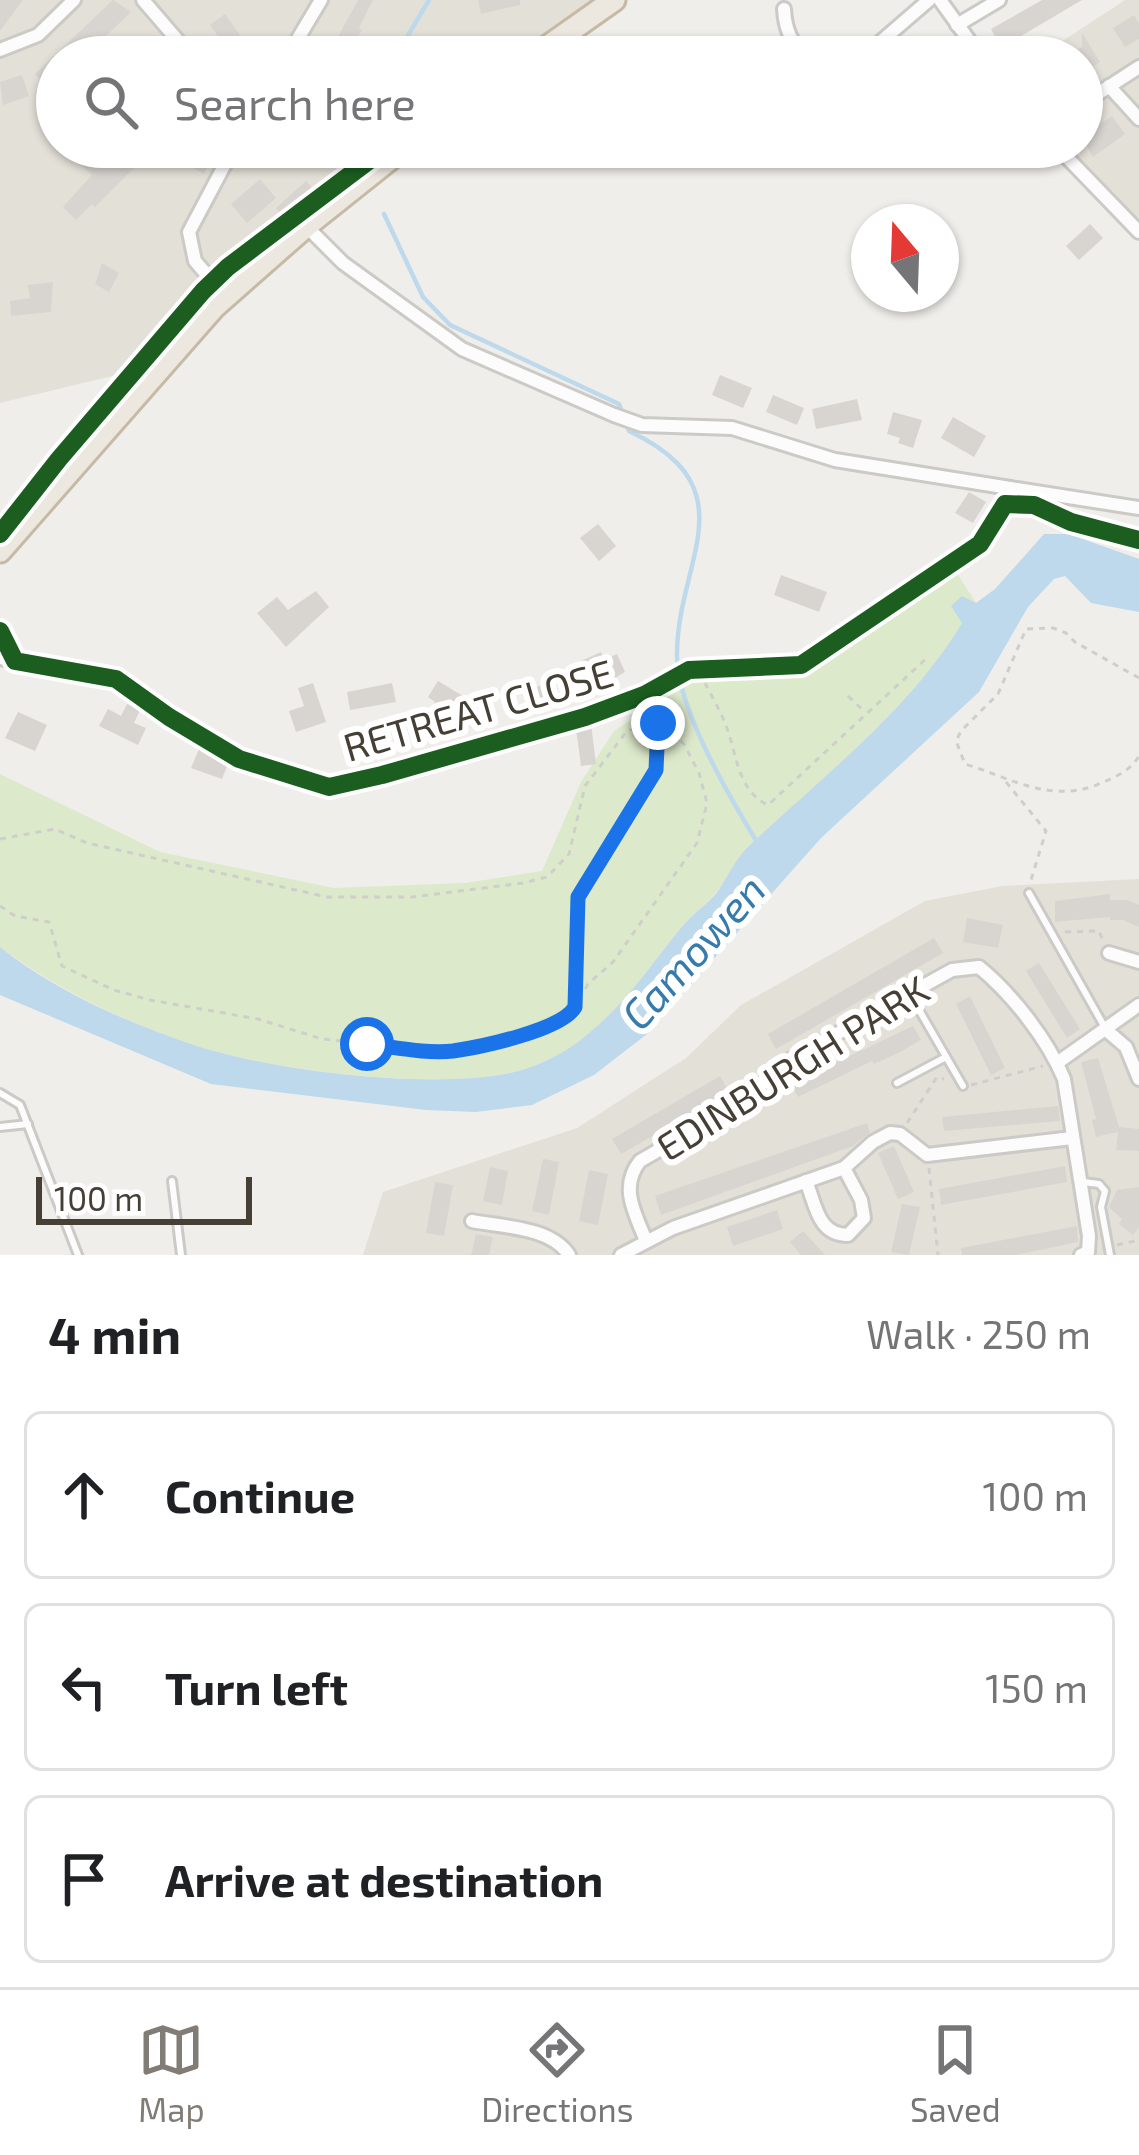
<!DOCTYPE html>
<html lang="en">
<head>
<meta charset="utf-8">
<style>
  :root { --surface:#fff; --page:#f2f2f2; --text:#202124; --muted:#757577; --line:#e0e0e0; --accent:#817c75 }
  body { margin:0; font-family:"Exo 2",sans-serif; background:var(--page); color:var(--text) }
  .compass { position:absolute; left:851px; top:204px; width:108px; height:108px; border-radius:50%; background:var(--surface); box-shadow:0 3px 9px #0004; rotate:341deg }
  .scale { position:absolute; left:36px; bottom:30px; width:216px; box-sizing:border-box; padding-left:12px; border:6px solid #453f36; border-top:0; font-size:33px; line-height:42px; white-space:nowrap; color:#453f36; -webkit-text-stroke:9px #fff; paint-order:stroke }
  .stop { position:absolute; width:36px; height:36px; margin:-27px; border:9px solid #1a73e8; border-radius:50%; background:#fff }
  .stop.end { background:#1a73e8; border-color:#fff; box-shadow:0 3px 12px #0008 }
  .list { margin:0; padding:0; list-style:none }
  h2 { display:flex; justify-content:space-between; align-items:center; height:156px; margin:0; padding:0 48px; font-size:51px }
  h2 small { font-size:39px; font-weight:400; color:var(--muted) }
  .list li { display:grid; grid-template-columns:78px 1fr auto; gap:36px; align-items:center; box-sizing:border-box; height:168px; margin:0 24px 24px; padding:0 24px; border:3px solid var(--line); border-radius:18px }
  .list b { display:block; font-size:45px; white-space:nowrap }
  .list em { font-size:39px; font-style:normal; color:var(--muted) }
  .icon { flex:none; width:66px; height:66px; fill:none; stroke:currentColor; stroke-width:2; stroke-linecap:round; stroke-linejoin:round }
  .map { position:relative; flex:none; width:1139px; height:1255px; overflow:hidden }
  .search { position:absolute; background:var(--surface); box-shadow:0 3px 9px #0004; left:36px; right:36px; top:36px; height:132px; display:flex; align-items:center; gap:30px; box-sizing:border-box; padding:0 42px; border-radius:66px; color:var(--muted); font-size:45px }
  .sheet { height:732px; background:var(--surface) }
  nav { display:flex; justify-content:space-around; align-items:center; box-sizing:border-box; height:168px; border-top:3px solid var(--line); background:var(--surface); font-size:33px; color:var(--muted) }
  nav a { display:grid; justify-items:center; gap:6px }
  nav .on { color:var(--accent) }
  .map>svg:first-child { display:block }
  .residential { fill:#e3e0d8 }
  .green { fill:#dde9cb }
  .water { fill:#bdd9eb }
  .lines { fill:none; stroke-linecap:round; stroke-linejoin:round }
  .stream { stroke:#bdd9eb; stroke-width:4.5 }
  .building { fill:#d8d5d1 }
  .service-casing { stroke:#cccac6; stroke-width:12 }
  .minor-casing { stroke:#cccac6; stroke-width:18 }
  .trunk-casing { stroke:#c6baa6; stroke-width:27 }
  .path { stroke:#d0cecb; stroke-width:3; stroke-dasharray:6 6; stroke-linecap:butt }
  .service { stroke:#fdfcfc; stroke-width:6 }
  .minor { stroke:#fdfcfc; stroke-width:12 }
  .trunk { stroke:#ede8df; stroke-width:21 }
  .cycleway-casing { stroke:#fff; stroke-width:26 }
  .cycleway { stroke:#1b5e20; stroke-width:18 }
  .route { stroke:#1a73e8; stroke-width:15 }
  .labels { text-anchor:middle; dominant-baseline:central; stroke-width:12; stroke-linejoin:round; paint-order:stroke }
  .street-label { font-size:39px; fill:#453f36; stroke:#fff }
  .water-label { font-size:42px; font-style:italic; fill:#367bab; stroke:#fff }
</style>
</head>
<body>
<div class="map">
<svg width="1139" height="1255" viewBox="0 0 1139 1255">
  <rect width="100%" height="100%" fill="#f0eeea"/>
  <g class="residential">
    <path d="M 0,0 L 325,0 L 289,57 L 57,57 L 57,147 L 411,147 L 306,226 L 217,280 L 226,297 L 137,370 L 0,403 Z"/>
    <path d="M 330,0 L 607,0 L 530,57 L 294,57 Z"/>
    <path d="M 1125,0 L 1139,0 L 1139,225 L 1059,147 L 1082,147 L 1082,57 L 1038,57 Z"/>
    <path d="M 1139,879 L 1139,1255 L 363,1255 L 383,1192 L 577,1128 L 686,1058 L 741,1005 L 925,901 L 1002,886 Z"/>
  </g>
  <path class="green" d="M 955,570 L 976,603 L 951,605 L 963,622 C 908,711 825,776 750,846 C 734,860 727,882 712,897 C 702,909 690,917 680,929 C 649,966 622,1008 584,1038 C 564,1054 534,1068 510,1073 C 432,1090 271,1071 194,1045 C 126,1023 58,990 0,947 L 0,774 L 160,852 L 334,888 L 465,883 L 542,871 L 581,782 L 614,731 L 697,677 L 804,669 Z"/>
  <path class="water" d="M 1044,534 L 1069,534 L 1139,559 L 1139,612 L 1091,603 L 1065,576 L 1054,579 L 1028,607 L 979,692 L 821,838 L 647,1034 L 594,1075 L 532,1105 L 476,1112 L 426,1110 L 211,1084 L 0,995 L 0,947 C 55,991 128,1023 194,1045 C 272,1071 430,1090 510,1073 C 534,1068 564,1054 583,1038 C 622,1008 649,967 680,929 C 691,915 707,905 718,891 C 728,876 736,858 749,846 C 824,775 908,712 962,623 L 951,606 L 962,596 L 976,603 L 995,589 Z"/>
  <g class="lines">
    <g class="stream">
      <path d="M 395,57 L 429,0"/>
      <path d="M 384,214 L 423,297 L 450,325 L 619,404 L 629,431 C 752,489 676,561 677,656 C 677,707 730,798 757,842"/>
    </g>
  </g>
  <g class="building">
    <path d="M 0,0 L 23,0 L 0,31 Z"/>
    <path d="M 113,0 L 131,12 L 84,57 L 57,57 L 57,83 L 51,89 L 35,74 Z"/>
    <path d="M 358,0 L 373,0 L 359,28 L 362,30 L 344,57 L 327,57 Z"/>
    <path d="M 478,0 L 520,0 L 520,5 L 481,14 Z"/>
    <path d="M 1042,0 L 1082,0 L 1001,48 L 991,29 Z"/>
    <path d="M 225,14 L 245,42 L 242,44 L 248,52 L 242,57 L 233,51 L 224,57 L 216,46 L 222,42 L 210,25 Z"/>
    <path d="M 1134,15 L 1139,23 L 1139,39 L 1125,47 L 1113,28 Z"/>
    <path d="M 1082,33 L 1100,62 L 1082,73 L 1082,57 L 1066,57 L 1082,47 Z"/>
    <path d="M 22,75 L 29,96 L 3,105 L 0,82 Z"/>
    <path d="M 1112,116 L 1125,134 L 1093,157 L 1082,137 Z"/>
    <path d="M 81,147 L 127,147 L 141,161 L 95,207 L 92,204 L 76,220 L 63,207 L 92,175 L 72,156 Z"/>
    <path d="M 193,147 L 215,147 L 204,174 L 184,163 Z"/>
    <path d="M 260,179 L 276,198 L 247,223 L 231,204 Z"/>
    <path d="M 306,181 L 316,192 L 285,218 L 276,208 Z"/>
    <path d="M 1090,224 L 1103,238 L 1079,260 L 1066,246 Z"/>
    <path d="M 102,263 L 119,273 L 109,292 L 95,284 Z"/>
    <path d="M 53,282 L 51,312 L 11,316 L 10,301 L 30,298 L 28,285 Z"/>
    <path d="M 720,375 L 752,388 L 743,408 L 712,395 Z"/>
    <path d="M 773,395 L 804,408 L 797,425 L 766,412 Z"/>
    <path d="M 857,399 L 862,420 L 816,429 L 812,409 Z"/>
    <path d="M 893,412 L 922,420 L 913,448 L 898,443 L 900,438 L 887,434 Z"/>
    <path d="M 953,417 L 986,436 L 974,457 L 941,438 Z"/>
    <path d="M 969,492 L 986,502 L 973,523 L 955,513 Z"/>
    <path d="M 598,524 L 616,546 L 599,561 L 580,538 Z"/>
    <path d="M 781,575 L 827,592 L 819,612 L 774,595 Z"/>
    <path d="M 316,591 L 329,607 L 286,647 L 257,613 L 277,597 L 288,610 Z"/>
    <path d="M 601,652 L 604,660 L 617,654 L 625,672 L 596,689 L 595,686 L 581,692 L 573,675 L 585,669 L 581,661 Z"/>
    <path d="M 438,681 L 468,699 L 453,725 L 438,716 L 440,713 L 432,708 L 435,702 L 428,697 Z"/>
    <path d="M 313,683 L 326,722 L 296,732 L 289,711 L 304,706 L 298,688 Z"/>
    <path d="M 392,683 L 396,702 L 350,710 L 347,692 Z"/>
    <path d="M 541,685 L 551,707 L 535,714 L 525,692 Z"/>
    <path d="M 127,704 L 140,710 L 134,723 L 146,728 L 138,745 L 99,726 L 108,709 L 121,716 Z"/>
    <path d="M 18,712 L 47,725 L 35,751 L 5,738 Z"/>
    <path d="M 591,724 L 596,764 L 581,766 L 576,729 Z"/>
    <path d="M 199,749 L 228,764 L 222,779 L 191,768 Z"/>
    <path d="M 1110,894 L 1110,900 L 1128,900 L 1139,905 L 1139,927 L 1123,920 L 1110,920 L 1110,917 L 1055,922 L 1055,901 Z"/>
    <path d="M 967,918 L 1003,925 L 998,948 L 963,942 Z"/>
    <path d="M 934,938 L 943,953 L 776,1049 L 768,1034 Z"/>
    <path d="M 1039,963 L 1080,1029 L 1067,1038 L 1026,971 Z"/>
    <path d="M 970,996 L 1005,1068 L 991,1075 L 956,1004 Z"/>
    <path d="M 913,1026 L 921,1040 L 898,1053 L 874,1064 L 872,1061 L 798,1097 L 791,1084 Z"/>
    <path d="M 1098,1058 L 1119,1127 L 1139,1129 L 1139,1151 L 1116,1150 L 1118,1132 L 1096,1137 L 1092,1120 L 1096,1119 L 1081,1062 Z"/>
    <path d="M 720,1076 L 729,1092 L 621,1154 L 612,1139 Z"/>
    <path d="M 1058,1106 L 1060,1121 L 944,1131 L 942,1117 Z"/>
    <path d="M 867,1123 L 870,1132 L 853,1146 L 661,1215 L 655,1196 Z"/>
    <path d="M 894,1146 L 914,1192 L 898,1199 L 878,1153 Z"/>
    <path d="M 543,1159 L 559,1162 L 549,1215 L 532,1211 Z"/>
    <path d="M 1065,1166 L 1067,1182 L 941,1205 L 939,1189 Z"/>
    <path d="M 490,1167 L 508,1171 L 502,1205 L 483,1201 Z"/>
    <path d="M 589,1170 L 608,1174 L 598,1225 L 579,1221 Z"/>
    <path d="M 435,1182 L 453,1185 L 444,1236 L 426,1233 Z"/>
    <path d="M 1139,1187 L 1139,1227 L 1133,1235 L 1119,1224 L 1122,1219 L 1109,1207 L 1117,1190 Z"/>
    <path d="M 902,1204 L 920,1207 L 909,1255 L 891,1252 Z"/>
    <path d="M 777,1210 L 783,1229 L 733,1246 L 727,1227 Z"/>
    <path d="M 1077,1226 L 1078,1242 L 1016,1255 L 962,1255 L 961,1248 Z"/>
    <path d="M 803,1231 L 825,1255 L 801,1255 L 790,1242 Z"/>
    <path d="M 476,1234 L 493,1237 L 489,1255 L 471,1255 Z"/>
  </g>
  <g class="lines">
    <defs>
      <g id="service">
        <path d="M 1029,893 L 1104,1026"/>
        <path d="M 911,996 L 963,1086"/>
        <path d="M 897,1083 L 946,1057"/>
        <path d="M 0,1093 L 20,1105 L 78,1255"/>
        <path d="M 0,1127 L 28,1124"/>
        <path d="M 172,1181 L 181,1255"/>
        <path d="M 1083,1182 L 1099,1184 L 1105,1191 L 1101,1207 L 1110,1255"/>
      </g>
      <g id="minor">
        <path d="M 143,0 L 192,57"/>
        <path d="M 940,0 L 981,57"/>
        <path d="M 784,9 C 785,29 791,45 808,57"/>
        <path d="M 957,25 L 999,0"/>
        <path d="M 0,50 L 38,35 L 74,0"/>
        <path d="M 287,57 L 321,0"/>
        <path d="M 863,57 L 929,0"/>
        <path d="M 1109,86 L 1139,119"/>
        <path d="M 1082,104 L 1139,67"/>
        <path d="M 1057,147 L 1139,232"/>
        <path d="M 306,226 L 343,263 L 462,349 L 614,415 L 642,425 L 732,428 L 835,460 L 1010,488 L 1005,504 L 980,544 L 801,665 L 698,669"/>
        <path d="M 226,297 L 195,261 L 189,232 L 234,147"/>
        <path d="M 1010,488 L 1139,508"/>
        <path d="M 0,658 L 116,679 L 169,717 L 239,759 L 329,787 L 521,737 L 644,695"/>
        <path d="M 1109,953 L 1139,962"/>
        <path d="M 1105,1029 L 1126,1047 L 1139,1079"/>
        <path d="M 1057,1063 L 1139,1005"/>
        <path d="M 806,1181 C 816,1206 818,1235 848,1235 L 864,1218 L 861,1200 L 844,1168"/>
        <path d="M 472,1221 C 503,1227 551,1227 569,1255"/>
        <path d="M 646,1241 C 635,1213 619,1187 640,1161 L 745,1100 L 779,1066 L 952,970 L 979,967 C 1012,994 1048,1040 1064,1079 L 1089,1236 L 1088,1252 L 1081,1255"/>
        <path d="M 621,1255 L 673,1228 L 844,1168 L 873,1142 L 890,1133 L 900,1134 L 927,1155 L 1072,1138"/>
      </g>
      <g id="trunk">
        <path d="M 533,57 L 614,0"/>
        <path d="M 0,551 L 214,307 L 306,226 L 405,147"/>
      </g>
    </defs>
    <use href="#service" class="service-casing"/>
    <use href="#minor" class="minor-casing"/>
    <use href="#trunk" class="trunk-casing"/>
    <g class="path">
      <path d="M 1139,678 L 1075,642 L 1066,633 L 1053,628 L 1026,629 L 998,694 L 961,731 L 956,741 L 965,764 C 1011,778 1052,805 1101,783 C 1116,777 1131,770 1139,756"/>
      <path d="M 705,683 C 712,697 721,712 727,728 C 737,756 738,791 768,805 L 929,656"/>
      <path d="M 658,687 L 686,672"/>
      <path d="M 848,696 L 865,712"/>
      <path d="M 1006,782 L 1046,831 L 1031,880"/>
      <path d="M 0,839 L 55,829 L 87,843 L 327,897 L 413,897 L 523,883 L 547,877 L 569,854 L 585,786 L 627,731 L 649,722 L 663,724 L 684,744 L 699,773 L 707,803 L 697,843 L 613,962 L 588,984 L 575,1007"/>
      <path d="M 0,906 L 15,916 L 49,922 L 62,966 L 114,990 L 150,1000 L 258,1019 L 322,1039 L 408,1048 L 450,1051 L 551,1028 L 569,1017 L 575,1007 L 578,897 L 656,770 L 658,725"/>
      <path d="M 1065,932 L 1099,931 L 1103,941"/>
      <path d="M 971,1085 L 1043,1066"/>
      <path d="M 907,1123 L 937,1077 L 944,1079"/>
      <path d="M 929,1168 L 938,1255"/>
      <path d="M 1117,1245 L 1139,1240"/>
    </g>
    <use href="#service" class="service"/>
    <use href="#minor" class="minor"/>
    <use href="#trunk" class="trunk"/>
    <defs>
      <g id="cycleway">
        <path d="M 0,534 L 59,459 L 203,291 L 228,267 L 387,147"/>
        <path d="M 0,631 L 15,661 L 116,679 L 169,717 L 239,759 L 329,787 L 382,775 L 585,717 L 644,695 L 689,670 L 801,665 L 980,544 L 1005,504 L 1034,505 L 1071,522 L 1139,540"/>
      </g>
    </defs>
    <use href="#cycleway" class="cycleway-casing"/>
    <use href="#cycleway" class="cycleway"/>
  </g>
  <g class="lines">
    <path class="route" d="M 367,1044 C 394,1047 426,1054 453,1051 C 481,1047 562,1030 575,1007 L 578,897 L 656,770 L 658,723"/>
  </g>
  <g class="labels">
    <g class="street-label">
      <text transform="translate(478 709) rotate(-16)">RETREAT CLOSE</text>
      <text transform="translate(792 1067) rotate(-32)">EDINBURGH PARK</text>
    </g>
    <g class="water-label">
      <text transform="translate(692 951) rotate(-48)">Camowen</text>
    </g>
  </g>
</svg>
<svg class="compass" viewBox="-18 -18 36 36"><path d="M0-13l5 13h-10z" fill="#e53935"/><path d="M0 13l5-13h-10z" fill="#757577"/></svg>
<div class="scale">100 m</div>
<div class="stop" style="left:367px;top:1044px"></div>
<div class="stop end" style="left:658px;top:723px"></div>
<div class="search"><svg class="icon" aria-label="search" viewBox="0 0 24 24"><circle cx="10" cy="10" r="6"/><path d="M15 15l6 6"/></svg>Search here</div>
</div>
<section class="sheet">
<h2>4 min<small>Walk · 250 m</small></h2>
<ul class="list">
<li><svg class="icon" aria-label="ahead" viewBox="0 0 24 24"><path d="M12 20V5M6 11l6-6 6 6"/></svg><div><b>Continue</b></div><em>100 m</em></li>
<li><svg class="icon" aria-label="left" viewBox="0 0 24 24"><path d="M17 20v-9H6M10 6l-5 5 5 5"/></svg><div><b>Turn left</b></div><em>150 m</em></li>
<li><svg class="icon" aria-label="arrive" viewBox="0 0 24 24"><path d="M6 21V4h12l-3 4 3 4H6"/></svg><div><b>Arrive at destination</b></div></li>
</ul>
</section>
<nav>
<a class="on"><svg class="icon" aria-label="map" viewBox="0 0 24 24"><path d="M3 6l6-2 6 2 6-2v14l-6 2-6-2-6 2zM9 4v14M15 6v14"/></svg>Map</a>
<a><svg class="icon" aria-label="directions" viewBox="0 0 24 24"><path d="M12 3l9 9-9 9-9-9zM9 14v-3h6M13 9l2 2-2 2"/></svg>Directions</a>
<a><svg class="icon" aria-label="saved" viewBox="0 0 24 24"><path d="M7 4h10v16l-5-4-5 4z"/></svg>Saved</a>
</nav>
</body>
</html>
